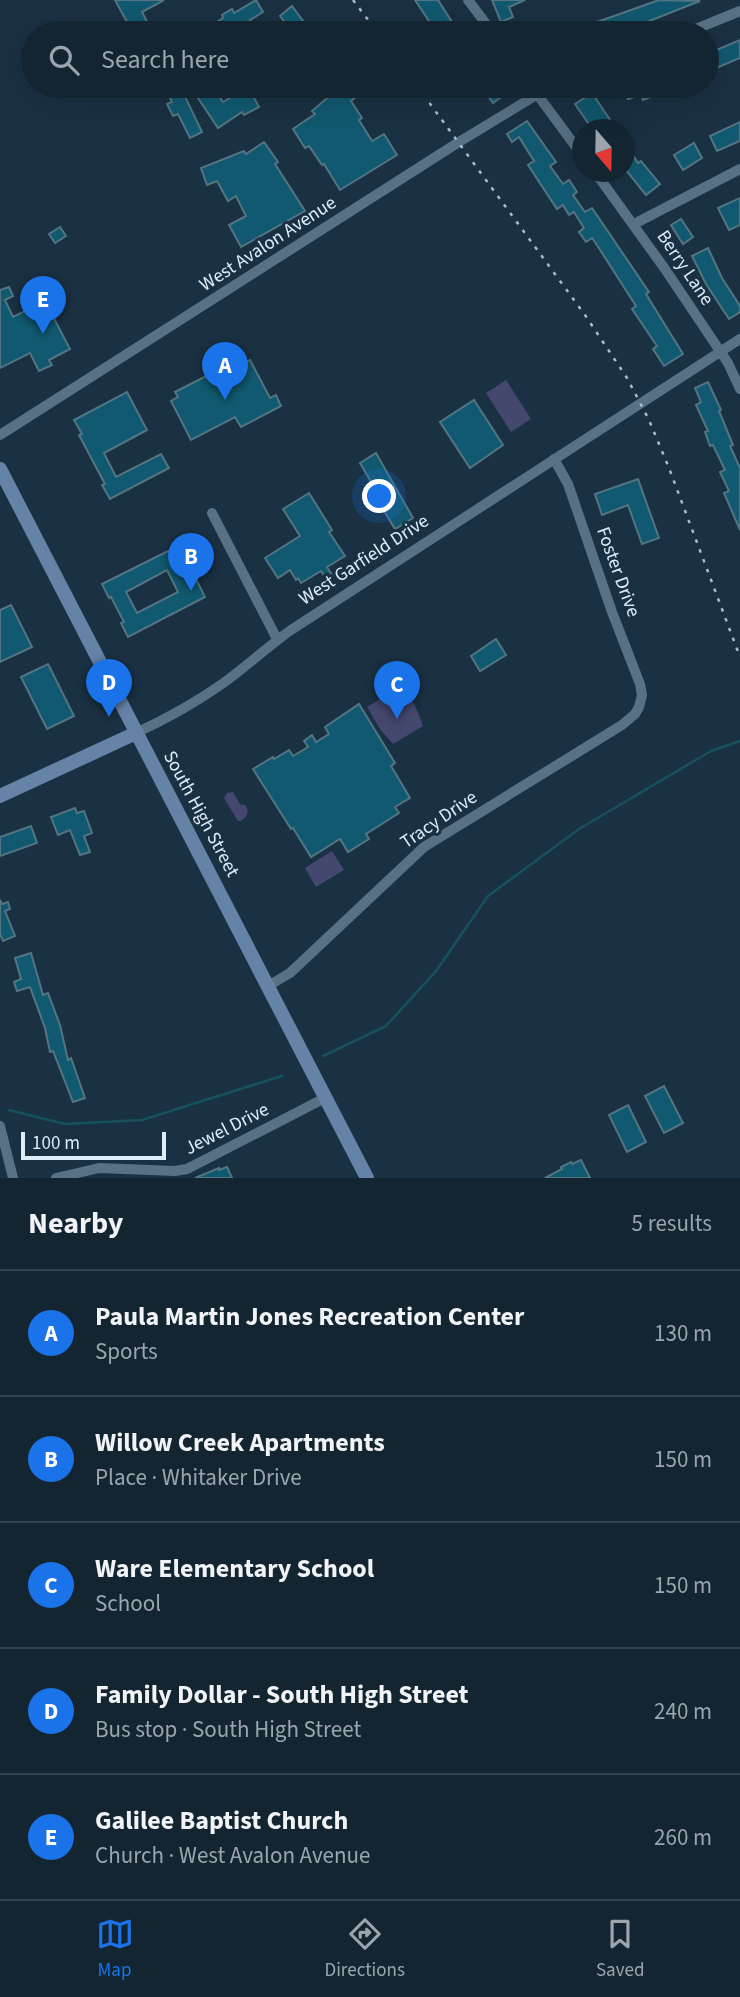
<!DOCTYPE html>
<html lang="en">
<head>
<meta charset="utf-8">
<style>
  :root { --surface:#142532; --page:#21313e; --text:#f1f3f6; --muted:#9da5ac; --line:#33424d; --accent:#1a73e8 }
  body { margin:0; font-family:"Source Sans 3",sans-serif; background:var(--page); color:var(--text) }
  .compass { position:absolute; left:572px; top:119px; width:63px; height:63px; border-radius:50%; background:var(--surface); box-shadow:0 7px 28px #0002; rotate:160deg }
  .scale { position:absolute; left:21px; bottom:18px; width:145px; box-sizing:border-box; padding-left:7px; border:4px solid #dfedf9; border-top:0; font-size:19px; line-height:24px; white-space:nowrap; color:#dfedf9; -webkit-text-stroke:5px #1a3143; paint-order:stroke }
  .you { position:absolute; left:380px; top:497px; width:24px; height:24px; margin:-18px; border:5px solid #fff; border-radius:50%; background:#1a73e8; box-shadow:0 0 0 10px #1a73e833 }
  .badge { display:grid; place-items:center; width:46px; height:46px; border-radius:50%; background:var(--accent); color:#fff; font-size:23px; font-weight:700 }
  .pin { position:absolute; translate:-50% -58px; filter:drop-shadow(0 2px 4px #0008) }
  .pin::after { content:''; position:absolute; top:37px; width:24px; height:21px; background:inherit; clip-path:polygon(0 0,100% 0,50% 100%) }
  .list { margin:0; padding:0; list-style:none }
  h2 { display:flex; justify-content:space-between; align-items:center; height:91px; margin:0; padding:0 28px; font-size:30px }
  h2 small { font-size:23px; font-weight:400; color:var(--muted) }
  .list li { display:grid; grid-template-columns:46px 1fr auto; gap:21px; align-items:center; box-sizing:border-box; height:126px; padding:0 28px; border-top:2px solid var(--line) }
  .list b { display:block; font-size:26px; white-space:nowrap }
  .list p { margin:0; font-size:23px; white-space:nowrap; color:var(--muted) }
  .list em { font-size:23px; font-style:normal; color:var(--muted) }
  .icon { flex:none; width:38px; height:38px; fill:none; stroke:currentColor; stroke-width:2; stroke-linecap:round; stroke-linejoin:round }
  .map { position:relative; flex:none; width:740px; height:1178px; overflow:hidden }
  .search { position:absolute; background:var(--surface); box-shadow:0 7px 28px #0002; left:21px; right:21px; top:21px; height:77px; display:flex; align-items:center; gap:18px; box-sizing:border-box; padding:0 24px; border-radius:38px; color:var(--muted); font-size:26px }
  .sheet { height:721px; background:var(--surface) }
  nav { display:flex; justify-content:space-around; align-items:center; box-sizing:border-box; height:98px; border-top:2px solid var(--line); background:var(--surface); font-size:19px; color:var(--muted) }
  nav a { display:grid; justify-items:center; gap:4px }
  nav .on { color:var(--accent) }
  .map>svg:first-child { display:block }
  .green { fill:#44476e }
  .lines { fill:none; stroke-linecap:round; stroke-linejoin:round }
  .stream { stroke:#165259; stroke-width:2.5 }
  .building { fill:#115970; stroke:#537582; stroke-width:2; fill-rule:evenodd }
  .street { stroke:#587185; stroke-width:10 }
  .secondary { stroke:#6583a7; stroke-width:14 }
  .rail { stroke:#abbbc9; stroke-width:2.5; stroke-dasharray:3.5 7; stroke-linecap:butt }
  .labels { text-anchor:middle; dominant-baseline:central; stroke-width:6; stroke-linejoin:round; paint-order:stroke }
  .street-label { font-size:19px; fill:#dfedf9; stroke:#1a3143 }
</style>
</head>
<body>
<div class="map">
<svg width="740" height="1178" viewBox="0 0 740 1178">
  <rect width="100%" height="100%" fill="#1a3143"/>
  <g class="green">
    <path d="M 506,380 L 531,419 L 511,432 L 486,393 Z"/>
    <path d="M 404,685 C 412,699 418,711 423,726 L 393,744 L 380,729 L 367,707 Z"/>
    <path d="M 233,792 L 240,804 L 245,805 L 248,810 L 246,817 L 241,821 L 238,821 L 224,798 L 227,793 Z"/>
    <path d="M 332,851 L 344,870 L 316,887 L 305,868 Z"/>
  </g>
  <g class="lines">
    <g class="stream">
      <path d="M 323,1056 L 386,1026 L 436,971 L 488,896 L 579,829 L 711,751 L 740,741"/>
      <path d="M 9,1110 L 65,1124 L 142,1120 L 282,1076"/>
    </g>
  </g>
  <g class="building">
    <path d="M 115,0 L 164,0 L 142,12 L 153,33 L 133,33 Z"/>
    <path d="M 256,0 L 263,12 L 250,20 L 259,33 L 198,33 L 223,18 L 222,15 L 232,9 L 234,13 Z"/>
    <path d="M 415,0 L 438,0 L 459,33 L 437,33 Z"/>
    <path d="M 492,0 L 525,0 L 509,7 L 513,17 L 501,22 Z"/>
    <path d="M 659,0 L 700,1 L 619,33 L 566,33 Z"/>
    <path d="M 292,6 L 312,33 L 276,33 L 286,24 L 280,16 Z"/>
    <path d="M 740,40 L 740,58 L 707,72 L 707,54 Z"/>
    <path d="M 164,86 L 180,86 L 202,132 L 190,138 L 178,114 L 173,116 L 167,104 L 172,102 Z"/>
    <path d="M 190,86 L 212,86 L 223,102 L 248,87 L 259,107 L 244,115 L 242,112 L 218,128 Z"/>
    <path d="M 341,86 L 360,86 L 364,90 L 351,101 L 362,118 L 359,120 L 372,141 L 384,134 L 397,155 L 340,190 L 324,164 L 322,165 L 309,146 L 305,148 L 293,129 L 315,114 L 312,111 Z"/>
    <path d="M 481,86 L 500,86 L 505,94 L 493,103 Z"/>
    <path d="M 623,86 L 689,86 L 690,87 L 662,97 L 661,93 L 643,100 L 641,95 L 628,99 Z"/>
    <path d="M 592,93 L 617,130 L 593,130 L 575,104 Z"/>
    <path d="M 527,121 L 556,162 L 550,166 L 563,184 L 569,180 L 577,192 L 573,195 L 585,212 L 592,208 L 649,292 L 646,294 L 683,354 L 664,366 L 653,349 L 657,346 L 632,309 L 636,306 L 595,242 L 592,238 L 586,242 L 579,232 L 584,228 L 574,212 L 569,215 L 563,205 L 557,209 L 528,165 L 534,161 L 519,137 L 512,142 L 507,134 Z"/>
    <path d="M 740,122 L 740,141 L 717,151 L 710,136 Z"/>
    <path d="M 264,142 L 278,162 L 275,164 L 305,211 L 241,247 L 229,225 L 246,216 L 236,196 L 228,201 L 217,181 L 207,185 L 201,168 L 244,151 L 246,154 Z"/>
    <path d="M 625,143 L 638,163 L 641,161 L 660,184 L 646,195 L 625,169 Z"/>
    <path d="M 694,143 L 702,158 L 683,170 L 674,155 Z"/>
    <path d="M 740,198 L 740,225 L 729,230 L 718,208 Z"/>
    <path d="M 681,219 L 693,237 L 683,244 L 671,225 Z"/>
    <path d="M 60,227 L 66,236 L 55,243 L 49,234 Z"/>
    <path d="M 708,248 L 722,278 L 740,306 L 740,312 L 729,319 L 706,284 L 692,256 Z"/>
    <path d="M 9,287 L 13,296 L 5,300 L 13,317 L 45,301 L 70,349 L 49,360 L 52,365 L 39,371 L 30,353 L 0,368 L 0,290 Z"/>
    <path d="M 250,360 L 270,398 L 276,395 L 281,406 L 241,427 L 235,417 L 191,440 L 171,401 L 178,397 L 175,392 L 220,369 L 222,374 Z"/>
    <path d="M 708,382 L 721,410 L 719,411 L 733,445 L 730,446 L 740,468 L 740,530 L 724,493 L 729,491 L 720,472 L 725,470 L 713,445 L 710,446 L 705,432 L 708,431 L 696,405 L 701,402 L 695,388 Z"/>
    <path d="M 127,392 L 147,430 L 104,453 L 116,477 L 161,454 L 169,468 L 110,499 L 102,485 L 105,484 L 79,435 L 82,434 L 74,420 Z"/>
    <path d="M 474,400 L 503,445 L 470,468 L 440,422 Z"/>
    <path d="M 376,453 L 413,518 L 395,529 L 378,501 L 381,499 L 360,463 Z"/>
    <path d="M 638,479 L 659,538 L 642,544 L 628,505 L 602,515 L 595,494 Z"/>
    <path d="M 309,493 L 332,530 L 329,532 L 345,556 L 327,567 L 332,575 L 326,579 L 321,571 L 301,583 L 298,578 L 296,580 L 290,570 L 278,578 L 265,558 L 300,536 L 283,509 Z"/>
    <path d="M 178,546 L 185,560 L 182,562 L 193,583 L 197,581 L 205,597 L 128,637 L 121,623 L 124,622 L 111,597 L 109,598 L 102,584 ZM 167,570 L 178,592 L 137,613 L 126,592 Z"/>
    <path d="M 11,605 L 32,647 L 0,662 L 0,610 Z"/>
    <path d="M 496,639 L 506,655 L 480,671 L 471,656 Z"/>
    <path d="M 48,664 L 74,716 L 47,729 L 21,677 Z"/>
    <path d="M 359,704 L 395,763 L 391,766 L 410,798 L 395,807 L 399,813 L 366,834 L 369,839 L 348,852 L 340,839 L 311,857 L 293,828 L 291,829 L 253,769 L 273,757 L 274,759 L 289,750 L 293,756 L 308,747 L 304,741 L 312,735 L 316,742 L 329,734 L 325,727 Z"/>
    <path d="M 75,808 L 77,813 L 84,811 L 92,833 L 84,836 L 90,852 L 80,855 L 70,830 L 58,835 L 51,817 Z"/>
    <path d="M 31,826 L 37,843 L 0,856 L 0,837 Z"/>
    <path d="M 0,900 L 2,904 L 8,902 L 10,909 L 5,911 L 15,936 L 3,941 L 0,934 Z"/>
    <path d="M 31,953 L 43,995 L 48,993 L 60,1025 L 68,1060 L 71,1058 L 85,1098 L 73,1102 L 53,1051 L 50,1052 L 45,1028 L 30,987 L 17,991 L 14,982 L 21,979 L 15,958 Z"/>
    <path d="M 664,1086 L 683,1123 L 664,1133 L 645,1096 Z"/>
    <path d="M 628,1105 L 646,1142 L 627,1152 L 609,1115 Z"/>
    <path d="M 581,1160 L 590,1178 L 545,1178 L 562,1169 L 561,1167 L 571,1162 L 572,1164 Z"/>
    <path d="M 227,1167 L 232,1178 L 195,1178 L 219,1168 L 219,1170 Z"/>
  </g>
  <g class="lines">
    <g class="street">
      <path d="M 468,0 L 493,33"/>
      <path d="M 686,33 L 740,11"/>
      <path d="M 531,86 L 582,155"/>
      <path d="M 595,172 L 665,269 L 728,363 L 740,389"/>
      <path d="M 634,224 L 740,169"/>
      <path d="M 0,435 L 459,142 L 538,94 L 558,86"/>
      <path d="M 212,513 L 277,639"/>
      <path d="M 136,733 C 166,719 195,703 222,684 C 246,667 267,647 291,630 L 740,339"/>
      <path d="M 268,986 L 290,973 L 424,847 L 622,725 L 635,714 L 639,707 L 642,695 L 640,684 L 612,612 L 568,484 L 554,459"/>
      <path d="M 0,1126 L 13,1178"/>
      <path d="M 56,1178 L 99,1168 L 175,1171 L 187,1169 L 325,1098"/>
    </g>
    <g class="secondary">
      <path d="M 0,469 L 367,1178"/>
      <path d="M 0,796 L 136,733"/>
    </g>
    <g class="rail">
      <path d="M 353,0 L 378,33"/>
      <path d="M 417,86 L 585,315 L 627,378 L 649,420 L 669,468 L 740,657"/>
    </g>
  </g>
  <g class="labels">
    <g class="street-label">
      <text transform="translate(268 244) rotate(-33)">West Avalon Avenue</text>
      <text transform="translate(685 268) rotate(56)">Berry Lane</text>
      <text transform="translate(364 560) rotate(-33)">West Garfield Drive</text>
      <text transform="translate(618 572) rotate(70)">Foster Drive</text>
      <text transform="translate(201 814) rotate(62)">South High Street</text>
      <text transform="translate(439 820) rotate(-34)">Tracy Drive</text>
      <text transform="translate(227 1129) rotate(-27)">Jewel Drive</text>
    </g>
  </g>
</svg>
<svg class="compass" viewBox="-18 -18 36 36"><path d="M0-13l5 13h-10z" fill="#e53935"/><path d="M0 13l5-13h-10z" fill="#9da5ac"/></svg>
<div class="scale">100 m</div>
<div class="you"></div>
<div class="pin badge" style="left:225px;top:400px">A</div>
<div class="pin badge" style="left:191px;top:591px">B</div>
<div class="pin badge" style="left:397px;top:719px">C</div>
<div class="pin badge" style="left:109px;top:717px">D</div>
<div class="pin badge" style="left:43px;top:334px">E</div>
<div class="search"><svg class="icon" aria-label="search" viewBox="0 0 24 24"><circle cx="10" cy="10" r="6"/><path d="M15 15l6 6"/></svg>Search here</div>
</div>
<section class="sheet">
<h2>Nearby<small>5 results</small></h2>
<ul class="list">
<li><span class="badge">A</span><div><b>Paula Martin Jones Recreation Center</b><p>Sports</p></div><em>130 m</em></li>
<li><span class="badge">B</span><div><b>Willow Creek Apartments</b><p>Place · Whitaker Drive</p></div><em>150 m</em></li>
<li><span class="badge">C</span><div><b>Ware Elementary School</b><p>School</p></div><em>150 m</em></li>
<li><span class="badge">D</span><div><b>Family Dollar - South High Street</b><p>Bus stop · South High Street</p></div><em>240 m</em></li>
<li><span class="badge">E</span><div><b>Galilee Baptist Church</b><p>Church · West Avalon Avenue</p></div><em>260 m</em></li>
</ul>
</section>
<nav>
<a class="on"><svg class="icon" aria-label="map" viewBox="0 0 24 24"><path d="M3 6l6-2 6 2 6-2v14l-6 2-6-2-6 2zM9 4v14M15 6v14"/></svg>Map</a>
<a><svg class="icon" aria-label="directions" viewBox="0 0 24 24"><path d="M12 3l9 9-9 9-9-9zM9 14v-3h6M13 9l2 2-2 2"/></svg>Directions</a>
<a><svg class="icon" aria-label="saved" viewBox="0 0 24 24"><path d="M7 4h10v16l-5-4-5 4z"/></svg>Saved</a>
</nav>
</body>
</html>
